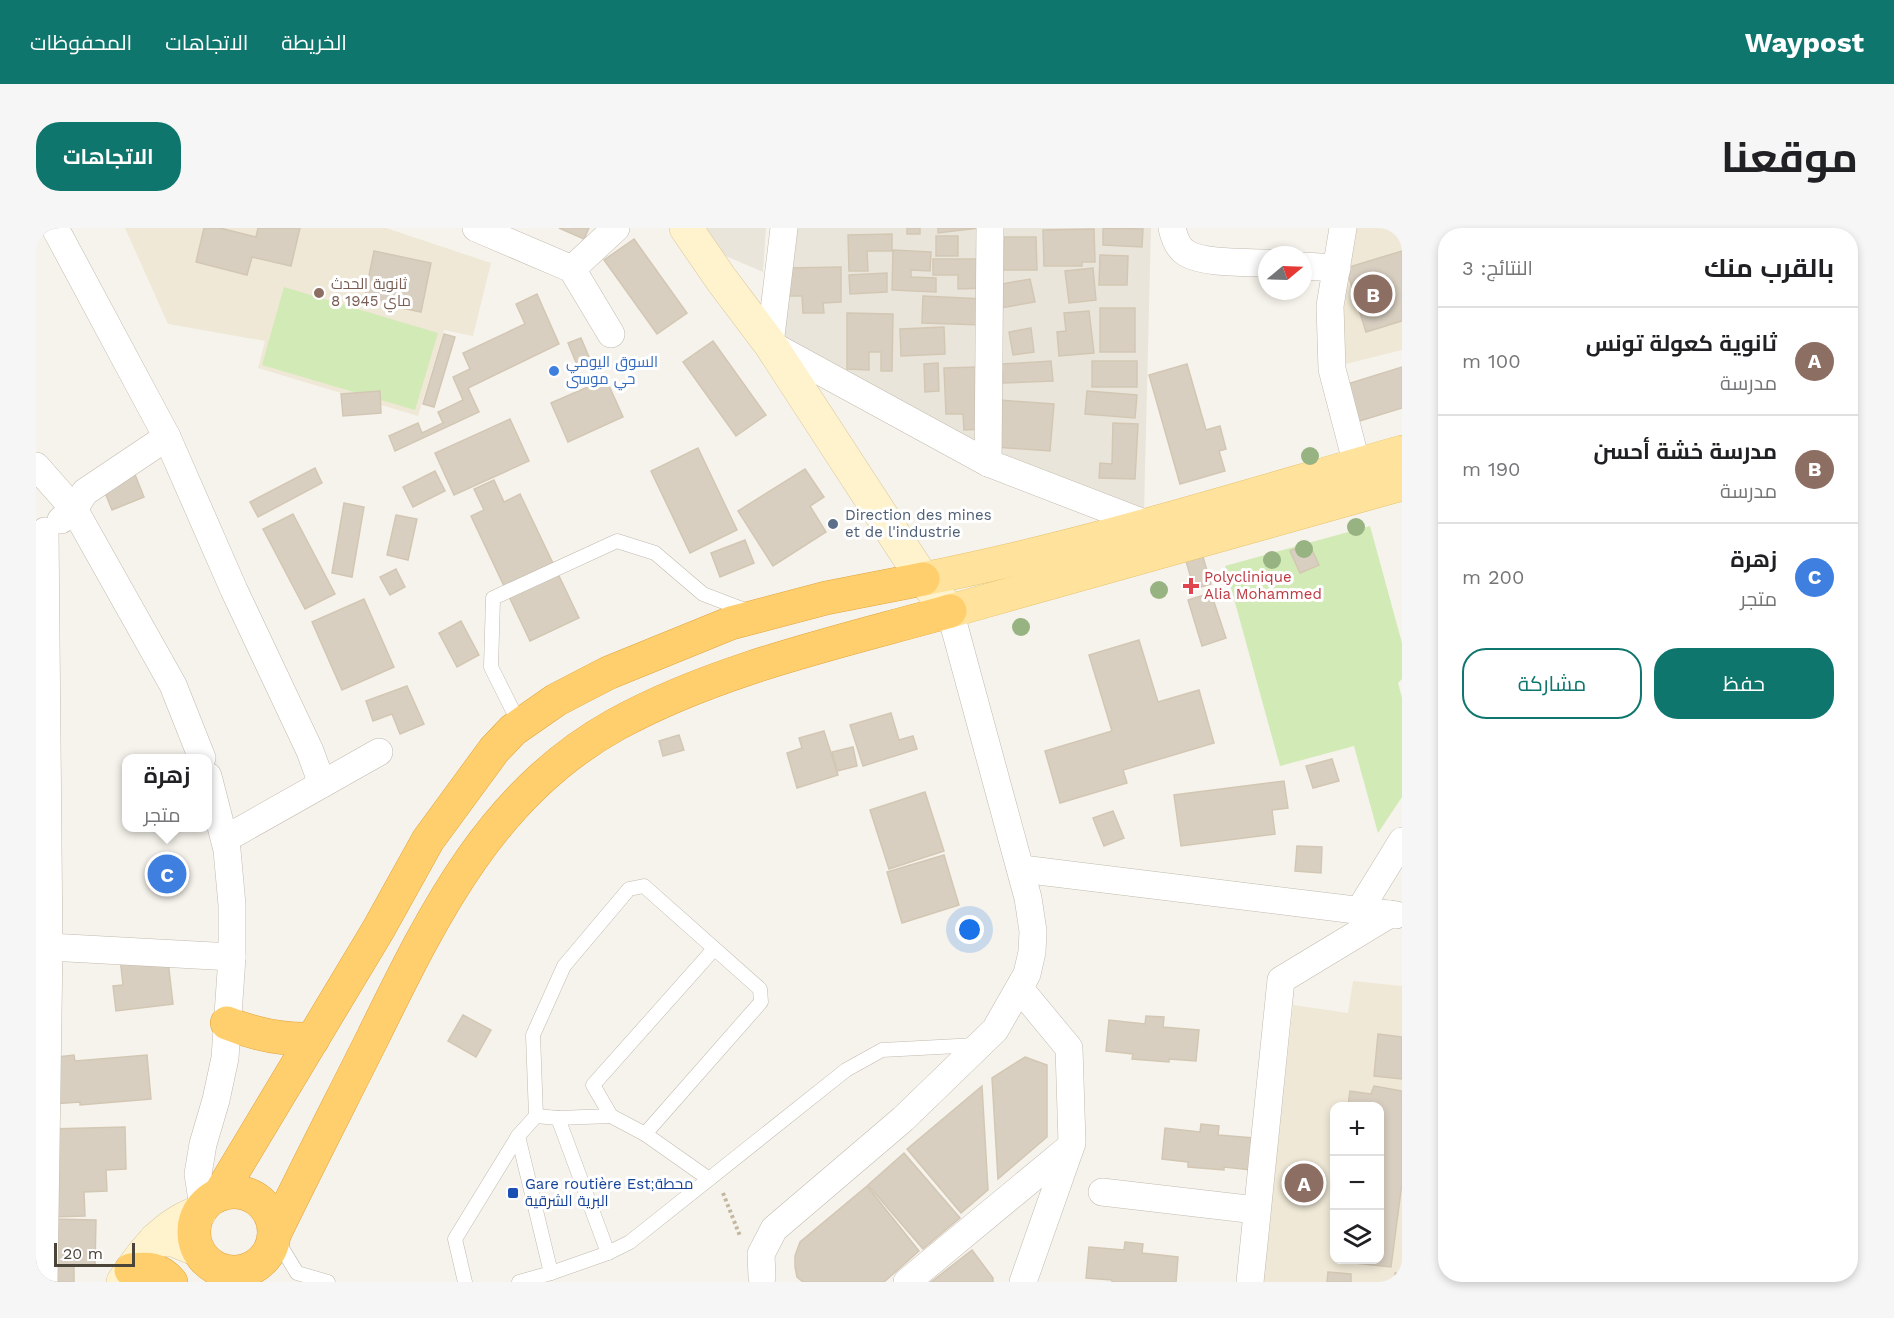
<!DOCTYPE html>
<html lang="ar">
<head>
<meta charset="utf-8">
<style>
  :root { --surface:#fff; --page:#f6f6f6; --text:#202124; --muted:#757577; --line:#e0e0e0; --accent:#0f766e }
  body { margin:0; font-family:"Work Sans",Cairo,sans-serif; background:var(--page); color:var(--text); direction:rtl }
  .controls { position:absolute; right:18px; bottom:18px; display:grid; overflow:hidden; border-radius:12px; box-shadow:0 3px 9px #0003 }
  .controls button { width:54px; height:54px; display:grid; place-items:center; padding:0; border:0; border-bottom:2px solid var(--line); background:var(--surface); color:var(--text); font:30px sans-serif }
  .compass { position:absolute; left:1222px; top:18px; width:54px; height:54px; border-radius:50%; background:var(--surface); box-shadow:0 3px 9px #0003; rotate:71deg }
  .scale { position:absolute; left:18px; bottom:15px; width:81px; box-sizing:border-box; padding-left:6px; border:3px solid #4b4439; border-top:0; font-size:16px; line-height:21px; white-space:nowrap; color:#4b4439; -webkit-text-stroke:4px #fff; paint-order:stroke }
  .you { position:absolute; left:934px; top:702px; width:21px; height:21px; margin:-15px; border:4px solid #fff; border-radius:50%; background:#1a73e8; box-shadow:0 0 0 9px #1a73e833 }
  .badge { display:grid; place-items:center; width:39px; height:39px; border-radius:50%; background:var(--accent); color:#fff; font-size:20px; font-weight:700 }
  .pin { position:absolute; translate:-50% -50%; border:3px solid #fff; box-shadow:0 2px 6px #0006 }
  .popup { position:absolute; left:86px; top:526px; width:90px; height:78px; box-sizing:border-box; display:grid; place-content:center; border-radius:12px; background:var(--surface); filter:drop-shadow(0 2px 4px #0005); font-size:20px; white-space:nowrap; color:var(--muted) }
  .popup b { font-size:22px; color:var(--text) }
  .popup::after { content:''; position:absolute; left:50%; top:100%; margin-left:-12px; border:12px solid transparent; border-top-color:var(--surface) }
  .list { margin:0; padding:0; list-style:none }
  h2 { display:flex; justify-content:space-between; align-items:center; height:78px; margin:0; padding:0 24px; font-size:26px }
  h2 small { font-size:20px; font-weight:400; color:var(--muted) }
  .list li { display:grid; grid-template-columns:39px 1fr auto; gap:18px; align-items:center; box-sizing:border-box; height:108px; padding:0 24px; border-top:2px solid var(--line) }
  .list b { display:block; font-size:22px; white-space:nowrap }
  .list p { margin:0; font-size:20px; white-space:nowrap; color:var(--muted) }
  .list em { font-size:20px; font-style:normal; color:var(--muted) }
  .actions { display:flex; gap:12px; padding:18px 24px }
  .actions a { flex:1; padding:14px 0; border:2px solid var(--accent); border-radius:24px; text-align:center; font-size:21px; color:var(--accent) }
  .actions .main { background:var(--accent); color:#fff }
  .icon { flex:none; width:33px; height:33px; fill:none; stroke:currentColor; stroke-width:2; stroke-linecap:round; stroke-linejoin:round }
  .map { position:relative; flex:none; width:1366px; height:1054px; overflow:hidden; direction:ltr; border-radius:24px }
  header { display:flex; align-items:center; gap:36px; box-sizing:border-box; height:84px; padding:0 30px; background:var(--accent); color:#fff }
  header strong { font-size:28px }
  nav { display:flex; gap:33px; margin-inline-start:auto; font-size:21px }
  .intro { display:flex; align-items:center; justify-content:space-between; box-sizing:border-box; height:144px; padding:0 36px }
  h1 { margin:0; font-size:42px }
  .button { padding:15px 27px; border-radius:24px; background:var(--accent); color:#fff; font-size:21px; font-weight:700 }
  main { display:flex; gap:36px; padding:0 36px }
  aside { flex:1; background:var(--surface); border-radius:24px; box-shadow:0 3px 9px #0003 }
  .map>svg:first-child { display:block }
  .residential { fill:#eae5da }
  .education { fill:#efe8d6; fill-rule:evenodd }
  .green { fill:#d2eab5 }
  .building { fill:#d8cfc1; stroke:#d3c7b4; stroke-width:1.5 }
  .lines { fill:none; stroke-linecap:round; stroke-linejoin:round }
  .lane-casing { stroke:#c2bbae; stroke-width:15 }
  .street-casing { stroke:#c2bbae; stroke-width:28 }
  .secondary-casing { stroke:#d6c79b; stroke-width:34 }
  .primary-casing { stroke:#e6c16a; stroke-width:34 }
  .highway-casing { stroke:#e0a43c; stroke-width:34 }
  .path { stroke:#c4b79f; stroke-width:4; stroke-dasharray:3 3; stroke-linecap:butt }
  .lane { stroke:#fff; stroke-width:14 }
  .street { stroke:#fff; stroke-width:27 }
  .secondary { stroke:#fff3cd; stroke-width:33 }
  .primary { stroke:#ffe39c; stroke-width:33 }
  .highway { stroke:#ffcf6e; stroke-width:33 }
  .tree { fill:#97b381 }
  .education-dot { fill:#8d6e63; stroke:#fff; stroke-width:2 }
  .shop-dot { fill:#3f7fe0; stroke:#fff; stroke-width:2 }
  .service-dot { fill:#5c6f8a; stroke:#fff; stroke-width:2 }
  .health-dot { fill:#e0444e; stroke:#fff; stroke-width:2 }
  .transit-dot { fill:#1a4fb4; stroke:#fff; stroke-width:2 }
  .labels { text-anchor:middle; dominant-baseline:central; stroke-width:6; stroke-linejoin:round; paint-order:stroke }
  .education-label { font-size:15px; fill:#785e54; stroke:#fff; text-anchor:start }
  .shop-label { font-size:15px; fill:#366cbe; stroke:#fff; text-anchor:start }
  .service-label { font-size:15px; fill:#4e5e75; stroke:#fff; text-anchor:start }
  .health-label { font-size:15px; fill:#be3a42; stroke:#fff; text-anchor:start }
  .transit-label { font-size:15px; fill:#164399; stroke:#fff; text-anchor:start }
</style>
</head>
<body>
<header>
<strong>Waypost</strong>
<nav><a>الخريطة</a><a>الاتجاهات</a><a>المحفوظات</a></nav>
</header>
<div class="intro"><h1>موقعنا</h1><a class="button">الاتجاهات</a></div>
<main>
<aside>
<h2>بالقرب منك<small>النتائج: 3</small></h2>
<ul class="list">
<li><span class="badge" style="background:#8d6e63">A</span><div><b>ثانوية كعولة تونس</b><p>مدرسة</p></div><em>100 m</em></li>
<li><span class="badge" style="background:#8d6e63">B</span><div><b>مدرسة خشة أحسن</b><p>مدرسة</p></div><em>190 m</em></li>
<li><span class="badge" style="background:#3f7fe0">C</span><div><b>زهرة</b><p>متجر</p></div><em>200 m</em></li>
</ul>
<div class="actions"><a class="main">حفظ</a><a>مشاركة</a></div>
</aside>
<div class="map">
<svg width="1366" height="1054" viewBox="0 0 1366 1054">
  <rect width="100%" height="100%" fill="#f6f3ec"/>
  <g class="residential">
    <path d="M 663,0 L 730,0 L 727,44 L 685,26 Z"/>
    <path d="M 736,0 L 1115,0 L 1108,283 L 727,129 Z"/>
  </g>
  <g class="education">
    <path d="M 89,0 L 350,0 L 455,35 L 437,108 L 408,102 L 382,188 L 222,140 L 229,113 L 132,96 Z"/>
    <path d="M 1320,0 L 1366,0 L 1366,122 L 1310,136 L 1305,93 L 1312,39 Z"/>
    <path d="M 1317,753 L 1366,758 L 1366,1054 L 1227,1054 L 1257,777 L 1312,785 ZM 1298,878 L 1344,878 L 1344,1032 L 1298,1032 Z"/>
  </g>
  <g class="green">
    <path d="M 248,59 L 402,105 L 379,182 L 226,137 Z"/>
    <path d="M 1334,298 L 1366,415 L 1366,451 L 1362,455 L 1366,470 L 1366,569 L 1342,605 L 1318,518 L 1244,538 L 1189,338 Z"/>
  </g>
  <g class="building">
    <path d="M 168,0 L 184,0 L 220,9 L 222,0 L 264,0 L 255,38 L 216,29 L 211,47 L 160,34 Z"/>
    <path d="M 523,0 L 553,0 L 548,11 Z"/>
    <rect x="871" y="0" width="13" height="6"/>
    <path d="M 902,0 L 943,0 L 902,5 Z"/>
    <path d="M 1067,0 L 1107,1 L 1106,19 L 1067,17 Z"/>
    <path d="M 1058,1 L 1059,34 L 1046,34 L 1046,38 L 1008,38 L 1007,2 Z"/>
    <path d="M 856,6 L 856,23 L 831,23 L 832,43 L 813,43 L 812,7 Z"/>
    <rect x="900" y="8" width="22" height="20"/>
    <path d="M 968,9 L 1000,9 L 1001,42 L 967,42 Z"/>
    <path d="M 598,11 L 651,85 L 621,106 L 568,32 Z"/>
    <path d="M 857,22 L 895,24 L 894,43 L 875,42 L 875,49 L 900,50 L 900,64 L 856,62 Z"/>
    <path d="M 338,23 L 395,35 L 385,84 L 328,72 Z"/>
    <path d="M 1366,23 L 1366,93 L 1330,104 L 1310,40 Z"/>
    <path d="M 1064,27 L 1092,28 L 1091,57 L 1063,57 Z"/>
    <path d="M 897,31 L 949,31 L 950,60 L 922,61 L 922,47 L 897,47 Z"/>
    <path d="M 805,39 L 805,74 L 787,75 L 788,85 L 767,85 L 766,68 L 753,68 L 752,40 Z"/>
    <path d="M 1057,40 L 1060,72 L 1033,75 L 1029,43 Z"/>
    <path d="M 851,45 L 851,64 L 814,66 L 813,47 Z"/>
    <path d="M 994,51 L 999,74 L 965,80 L 960,57 Z"/>
    <path d="M 501,66 L 523,116 L 432,160 L 443,184 L 359,223 L 353,208 L 382,195 L 386,205 L 407,195 L 402,184 L 427,172 L 417,149 L 434,141 L 427,125 L 489,96 L 480,76 Z"/>
    <path d="M 887,68 L 948,71 L 947,97 L 886,95 Z"/>
    <rect x="1064" y="80" width="35" height="44"/>
    <path d="M 1053,83 L 1058,125 L 1023,128 L 1021,104 L 1030,103 L 1028,85 Z"/>
    <path d="M 811,85 L 857,86 L 856,143 L 845,143 L 845,124 L 833,124 L 833,142 L 811,141 Z"/>
    <path d="M 908,99 L 909,126 L 865,128 L 864,101 Z"/>
    <path d="M 995,100 L 998,124 L 977,127 L 973,104 Z"/>
    <path d="M 408,106 L 419,109 L 398,179 L 387,176 Z"/>
    <path d="M 545,110 L 554,131 L 541,137 L 532,115 Z"/>
    <path d="M 677,113 L 730,187 L 700,208 L 647,134 Z"/>
    <path d="M 1015,133 L 1017,153 L 967,155 L 966,136 Z"/>
    <rect x="1056" y="133" width="45" height="26"/>
    <path d="M 902,135 L 903,163 L 889,164 L 888,136 Z"/>
    <path d="M 1151,136 L 1170,202 L 1184,198 L 1190,221 L 1183,223 L 1189,243 L 1144,256 L 1113,147 Z"/>
    <path d="M 943,139 L 946,201 L 928,202 L 927,186 L 910,186 L 908,140 Z"/>
    <path d="M 1366,139 L 1366,180 L 1317,195 L 1305,158 Z"/>
    <path d="M 570,151 L 587,189 L 532,214 L 515,175 Z"/>
    <path d="M 344,163 L 345,185 L 307,188 L 305,166 Z"/>
    <path d="M 1051,163 L 1101,167 L 1099,190 L 1049,186 Z"/>
    <path d="M 963,172 L 1018,176 L 1014,223 L 959,219 Z"/>
    <path d="M 474,191 L 493,233 L 418,267 L 399,225 Z"/>
    <path d="M 1077,195 L 1102,196 L 1099,251 L 1063,250 L 1064,235 L 1076,236 Z"/>
    <path d="M 662,220 L 701,302 L 654,325 L 615,243 Z"/>
    <path d="M 279,240 L 286,255 L 222,289 L 214,274 Z"/>
    <path d="M 769,241 L 788,269 L 774,278 L 790,304 L 737,338 L 702,283 Z"/>
    <path d="M 399,243 L 409,263 L 377,279 L 367,259 Z"/>
    <path d="M 98,244 L 108,269 L 76,282 L 66,257 Z"/>
    <path d="M 458,252 L 468,274 L 484,266 L 543,390 L 494,413 L 435,288 L 448,282 L 438,261 Z"/>
    <path d="M 308,275 L 328,279 L 316,349 L 296,345 Z"/>
    <path d="M 257,286 L 299,366 L 269,381 L 227,301 Z"/>
    <path d="M 360,287 L 381,291 L 372,332 L 351,327 Z"/>
    <path d="M 709,312 L 718,335 L 684,349 L 675,325 Z"/>
    <path d="M 1273,315 L 1283,337 L 1264,345 L 1254,323 Z"/>
    <path d="M 1167,329 L 1175,356 L 1158,361 L 1150,333 Z"/>
    <path d="M 360,341 L 369,359 L 354,367 L 344,349 Z"/>
    <path d="M 1175,365 L 1190,410 L 1166,418 L 1152,372 Z"/>
    <path d="M 328,371 L 358,439 L 306,462 L 276,394 Z"/>
    <path d="M 425,393 L 443,427 L 421,439 L 403,405 Z"/>
    <path d="M 1103,412 L 1122,474 L 1163,462 L 1178,515 L 1087,542 L 1091,555 L 1024,575 L 1009,523 L 1076,503 L 1053,427 Z"/>
    <path d="M 371,458 L 388,496 L 364,506 L 356,486 L 337,493 L 330,473 Z"/>
    <path d="M 855,485 L 863,512 L 877,508 L 881,521 L 827,538 L 814,497 Z"/>
    <path d="M 788,503 L 802,547 L 761,560 L 751,525 L 766,520 L 763,510 Z"/>
    <path d="M 643,507 L 648,522 L 627,528 L 623,513 Z"/>
    <path d="M 817,519 L 821,538 L 801,543 L 796,524 Z"/>
    <path d="M 1296,531 L 1303,553 L 1277,560 L 1270,538 Z"/>
    <path d="M 1248,553 L 1252,580 L 1236,582 L 1239,606 L 1145,618 L 1138,567 Z"/>
    <path d="M 889,564 L 908,623 L 853,641 L 834,582 Z"/>
    <path d="M 1077,583 L 1088,610 L 1068,618 L 1057,590 Z"/>
    <path d="M 1261,618 L 1286,619 L 1285,645 L 1259,643 Z"/>
    <path d="M 908,627 L 923,677 L 866,695 L 851,644 Z"/>
    <path d="M 131,724 L 137,776 L 80,783 L 77,758 L 87,757 L 84,730 Z"/>
    <path d="M 427,787 L 455,802 L 440,829 L 412,813 Z"/>
    <path d="M 1110,788 L 1128,789 L 1127,799 L 1163,802 L 1160,833 L 1133,831 L 1133,834 L 1096,831 L 1097,826 L 1070,823 L 1073,792 L 1109,796 Z"/>
    <path d="M 1342,806 L 1366,809 L 1366,851 L 1338,848 Z"/>
    <path d="M 38,827 L 39,833 L 111,827 L 115,871 L 44,877 L 44,874 L 17,876 L 12,830 Z"/>
    <path d="M 989,829 L 1011,837 L 1011,909 L 962,951 L 956,850 Z"/>
    <path d="M 946,858 L 952,962 L 925,985 L 871,921 Z"/>
    <path d="M 1338,858 L 1366,863 L 1366,955 L 1355,1039 L 1319,1035 L 1320,1032 L 1344,1032 L 1344,878 L 1312,878 L 1314,863 L 1335,866 Z"/>
    <path d="M 1165,896 L 1183,898 L 1182,907 L 1218,910 L 1215,942 L 1188,939 L 1188,942 L 1152,939 L 1152,934 L 1126,931 L 1129,900 L 1164,904 Z"/>
    <path d="M 89,899 L 90,941 L 70,942 L 71,963 L 48,964 L 49,988 L 15,989 L 13,901 Z"/>
    <path d="M 868,925 L 924,990 L 887,1021 L 832,957 Z"/>
    <path d="M 831,958 L 883,1023 L 848,1054 L 767,1054 L 761,1049 L 759,1039 L 759,1028 L 764,1014 Z"/>
    <path d="M 16,991 L 60,992 L 59,1038 L 38,1038 L 38,1054 L 15,1054 Z"/>
    <path d="M 1089,1014 L 1107,1016 L 1106,1025 L 1142,1029 L 1140,1054 L 1076,1054 L 1076,1052 L 1050,1050 L 1053,1019 L 1088,1022 Z"/>
    <path d="M 936,1022 L 957,1050 L 957,1054 L 895,1054 Z"/>
    <path d="M 1292,1044 L 1315,1046 L 1315,1054 L 1291,1054 Z"/>
    <path d="M 1359,1045 L 1366,1046 L 1366,1054 L 1359,1054 Z"/>
  </g>
  <g class="lines">
    <defs>
      <g id="lane">
        <path d="M 484,497 L 455,439 L 457,370 L 581,313 L 619,325 L 667,366 L 714,384"/>
        <path d="M 500,888 L 522,890 L 575,888"/>
        <path d="M 522,890 L 572,1025"/>
        <path d="M 609,906 L 725,774 L 724,761 L 608,658 L 593,661 L 528,738 L 497,807 L 500,888 L 482,908 L 515,1045 L 572,1025 L 594,1014 L 810,842 L 846,822 L 941,817"/>
        <path d="M 673,951 L 609,906 L 575,888 L 557,857 L 678,721"/>
        <path d="M 238,1007 L 261,1045 L 292,1054"/>
        <path d="M 429,1054 L 419,1011 L 482,908"/>
        <path d="M 483,1054 L 515,1045"/>
      </g>
      <g id="street">
        <path d="M 19,0 L 131,209 L 198,362 L 274,523 L 286,556"/>
        <path d="M 440,0 L 536,41 L 575,106"/>
        <path d="M 748,0 L 734,116 L 952,235 L 1113,297"/>
        <path d="M 1136,0 C 1138,9 1142,20 1150,25 C 1168,36 1210,34 1231,35"/>
        <path d="M 1307,0 L 1294,78 L 1296,141 L 1321,237"/>
        <path d="M 1267,38 L 1301,40"/>
        <path d="M 536,41 L 580,0"/>
        <path d="M 952,235 L 954,0"/>
        <path d="M 0,238 L 38,281 L 137,457 L 166,530"/>
        <path d="M 25,292 L 38,281 L 49,264 L 131,209"/>
        <path d="M 189,611 L 343,524"/>
        <path d="M 986,641 L 1360,687"/>
        <path d="M 1323,683 L 1366,613"/>
        <path d="M 13,719 L 196,729"/>
        <path d="M 984,761 L 1033,820 L 1036,915 L 987,1054"/>
        <path d="M 1066,964 L 1220,982"/>
        <path d="M 167,979 L 162,946 L 167,916 L 180,872 L 189,830 L 196,729 L 196,677 L 191,622 L 172,548"/>
        <path d="M 726,1049 L 725,1026 L 738,1001 L 867,891 L 959,802 L 991,746 L 996,724 L 997,703 L 992,670 L 914,383"/>
        <path d="M 8,1054 L 13,719 L 9,303"/>
        <path d="M 871,1054 L 1034,919"/>
        <path d="M 1214,1054 L 1245,752 L 1354,686"/>
      </g>
      <g id="secondary">
        <path d="M 650,0 L 685,51 L 734,116 L 887,351 L 914,383"/>
        <path d="M 119,1012 L 137,1012 L 162,1022"/>
        <path d="M 87,1054 C 107,1024 128,996 164,984"/>
      </g>
      <g id="primary">
        <path d="M 887,351 C 1049,319 1207,269 1366,224"/>
        <path d="M 914,383 L 1366,256"/>
      </g>
      <g id="highway">
        <path d="M 191,795 C 220,807 246,812 277,811"/>
        <circle cx="198" cy="1004" r="40"/>
        <path d="M 183,967 L 342,702 L 392,612 L 458,522 L 477,502 L 520,472 L 572,445 L 695,395 L 790,370 L 887,351"/>
        <path d="M 238,1007 C 270,941 304,875 337,809 C 397,687 455,566 579,497 C 680,441 804,414 914,383"/>
        <path d="M 95,1042 C 112,1040 123,1040 135,1054"/>
      </g>
    </defs>
    <use href="#lane" class="lane-casing"/>
    <use href="#street" class="street-casing"/>
    <use href="#secondary" class="secondary-casing"/>
    <use href="#primary" class="primary-casing"/>
    <use href="#highway" class="highway-casing"/>
    <path class="path" d="M 687,965 L 704,1008"/>
    <use href="#lane" class="lane"/>
    <use href="#street" class="street"/>
    <use href="#secondary" class="secondary"/>
    <use href="#primary" class="primary"/>
    <use href="#highway" class="highway"/>
  </g>
  <g class="tree">
    <circle cx="1274" cy="228" r="9"/>
    <circle cx="1320" cy="299" r="9"/>
    <circle cx="1268" cy="321" r="9"/>
    <circle cx="1236" cy="332" r="9"/>
    <circle cx="1123" cy="362" r="9"/>
    <circle cx="985" cy="399" r="9"/>
  </g>
  <circle class="education-dot" cx="283" cy="65" r="6"/>
  <circle class="shop-dot" cx="518" cy="143" r="6"/>
  <circle class="service-dot" cx="797" cy="296" r="6"/>
  <path class="health-dot" d="M1152 349h6v6h6v6h-6v6h-6v-6h-6v-6h6z"/>
  <rect class="transit-dot" x="471" y="959" width="12" height="12" rx="3"/>
  <g class="labels">
    <g class="education-label">
      <text x="295" y="56">ثانوية الحدث<tspan x="295" dy="17">8 ماي 1945</tspan></text>
    </g>
    <g class="shop-label">
      <text x="530" y="134">السوق اليومي<tspan x="530" dy="17">حي موسى</tspan></text>
    </g>
    <g class="service-label">
      <text x="809" y="287">Direction des mines<tspan x="809" dy="17">et de l'industrie</tspan></text>
    </g>
    <g class="health-label">
      <text x="1168" y="349">Polyclinique<tspan x="1168" dy="17">Alia Mohammed</tspan></text>
    </g>
    <g class="transit-label">
      <text x="489" y="956">Gare routière Est;محطة<tspan x="489" dy="17">البرية الشرقية</tspan></text>
    </g>
  </g>
</svg>
<div class="controls">
<button>+</button>
<button>−</button>
<button><svg class="icon" aria-label="layers" viewBox="0 0 24 24"><path d="M12 4l9 5-9 5-9-5zM3 14l9 5 9-5"/></svg></button>
</div>
<svg class="compass" viewBox="-18 -18 36 36"><path d="M0-13l5 13h-10z" fill="#e53935"/><path d="M0 13l5-13h-10z" fill="#757577"/></svg>
<div class="scale">20 m</div>
<div class="you"></div>
<div class="pin badge" style="left:1268px;top:955px;background:#8d6e63">A</div>
<div class="pin badge" style="left:1337px;top:66px;background:#8d6e63">B</div>
<div class="pin badge" style="left:131px;top:646px;background:#3f7fe0">C</div>
<div class="popup"><b>زهرة</b>متجر</div>
</div>
</main>
</body>
</html>
